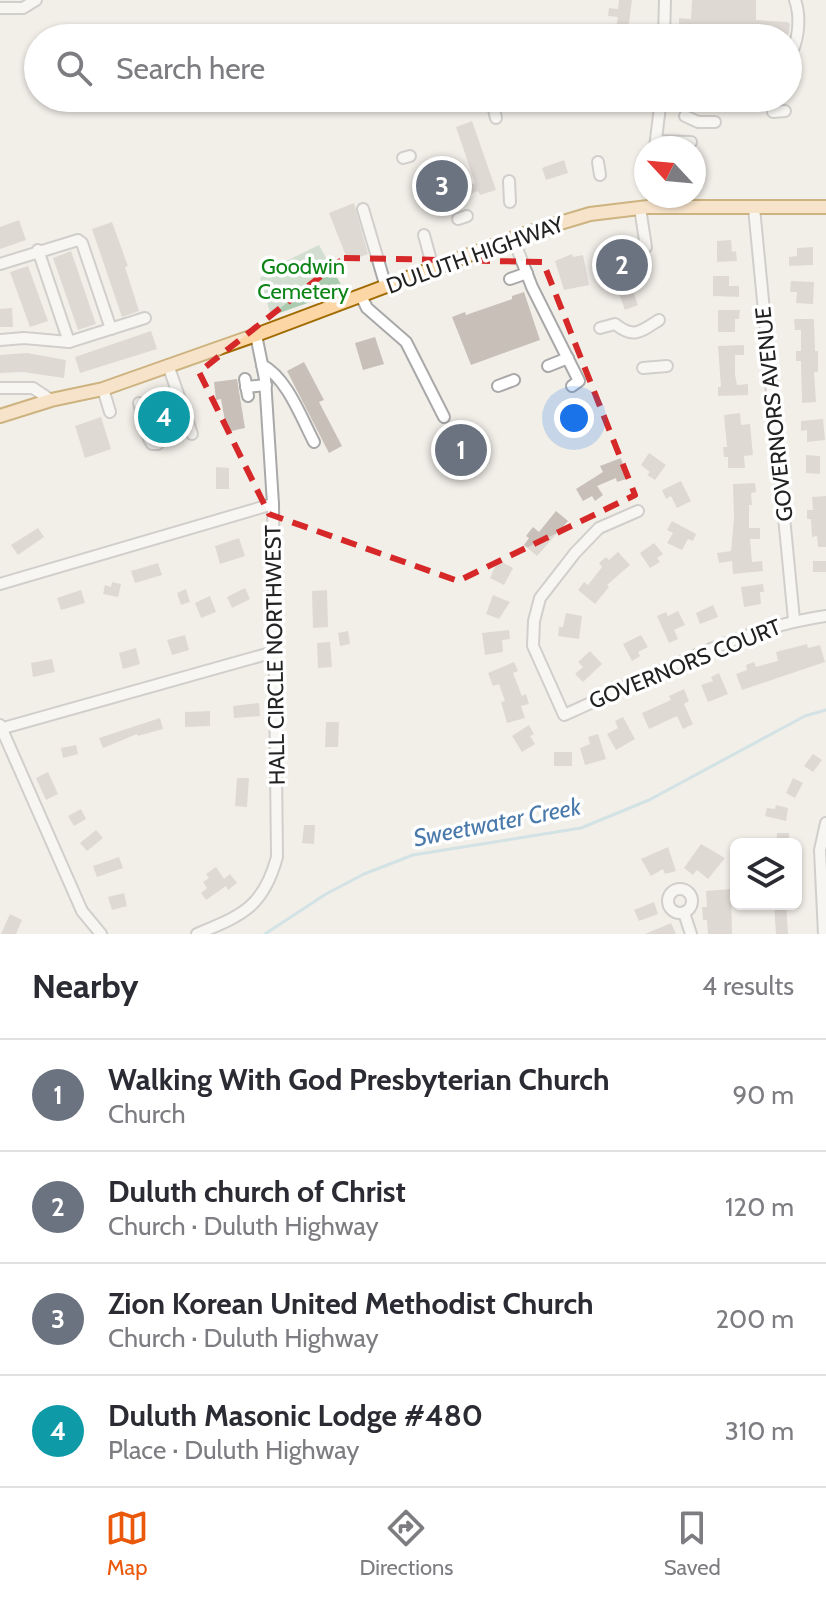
<!DOCTYPE html>
<html lang="en">
<head>
<meta charset="utf-8">
<style>
  :root { --surface:#fff; --page:#f7f7f7; --text:#2b2b33; --muted:#7c7c81; --line:#e1e1e2; --accent:#ea580c }
  body { margin:0; font-family:Cabin,sans-serif; background:var(--page); color:var(--text) }
  .controls { position:absolute; right:24px; bottom:24px; display:grid; overflow:hidden; border-radius:12px; box-shadow:0 2px 6px #0004 }
  .controls button { width:72px; height:72px; display:grid; place-items:center; padding:0; border:0; border-bottom:2px solid var(--line); background:var(--surface); color:var(--text); font:40px sans-serif }
  .compass { position:absolute; left:634px; top:136px; width:72px; height:72px; border-radius:50%; background:var(--surface); box-shadow:0 2px 6px #0004; rotate:296deg }
  .you { position:absolute; left:574px; top:418px; width:28px; height:28px; margin:-20px; border:6px solid #fff; border-radius:50%; background:#1a73e8; box-shadow:0 0 0 12px #1a73e833 }
  .badge { display:grid; place-items:center; width:52px; height:52px; border-radius:50%; background:var(--accent); color:#fff; font-size:26px; font-weight:700 }
  .pin { position:absolute; translate:-50% -50%; border:4px solid #fff; box-shadow:0 2px 8px #0006 }
  .list { margin:0; padding:0; list-style:none }
  h2 { display:flex; justify-content:space-between; align-items:center; height:104px; margin:0; padding:0 32px; font-size:34px }
  h2 small { font-size:26px; font-weight:400; color:var(--muted) }
  .list li { display:grid; grid-template-columns:52px 1fr auto; gap:24px; align-items:center; box-sizing:border-box; height:112px; padding:0 32px; border-top:2px solid var(--line) }
  .list b { display:block; font-size:30px; white-space:nowrap }
  .list p { margin:0; font-size:26px; white-space:nowrap; color:var(--muted) }
  .list em { font-size:26px; font-style:normal; color:var(--muted) }
  .icon { flex:none; width:44px; height:44px; fill:none; stroke:currentColor; stroke-width:2; stroke-linecap:round; stroke-linejoin:round }
  .map { position:relative; flex:none; width:826px; height:934px; overflow:hidden }
  .search { position:absolute; background:var(--surface); box-shadow:0 2px 6px #0004; left:24px; right:24px; top:24px; height:88px; display:flex; align-items:center; gap:20px; box-sizing:border-box; padding:0 28px; border-radius:44px; color:var(--muted); font-size:30px }
  .sheet { height:552px; background:var(--surface) }
  nav { display:flex; justify-content:space-around; align-items:center; box-sizing:border-box; height:112px; border-top:2px solid var(--line); background:var(--surface); font-size:22px; color:var(--muted) }
  nav a { display:grid; justify-items:center; gap:4px }
  nav .on { color:var(--accent) }
  .map>svg:first-child { display:block }
  .cemetery { fill:#aacbaf }
  .lines { fill:none; stroke-linecap:round; stroke-linejoin:round }
  .stream { stroke:#aad3df; stroke-width:3 }
  .building { fill:#c7bfb8 }
  .minor-casing { stroke:#a9a9a9; stroke-width:14 }
  .major-casing { stroke:#a06b00; stroke-width:16 }
  .minor { stroke:#fff; stroke-width:10 }
  .major { stroke:#fcd6a4; stroke-width:12 }
  .marked { fill:none; stroke:#d62828; stroke-width:6; stroke-dasharray:16 10; stroke-linejoin:round }
  .labels { text-anchor:middle; dominant-baseline:central; stroke-width:7; stroke-linejoin:round; paint-order:stroke }
  .street-label { font-size:22px; fill:#222; stroke:#fff }
  .park-label { font-size:22px; fill:#0c8416; stroke:#fff }
  .water-label { font-size:24px; font-style:italic; fill:#4a7aab; stroke:#fff }
</style>
</head>
<body>
<div class="map">
<svg width="826" height="934" viewBox="0 0 826 934">
  <rect width="100%" height="100%" fill="#f2efe9"/>
  <path class="cemetery" d="M 319,245 L 344,290 L 271,316 L 260,278 L 276,266 Z"/>
  <g class="lines">
    <path class="stream" d="M 265,934 L 326,894 L 364,874 L 413,855 L 581,828 L 649,800 L 805,716 L 826,710"/>
  </g>
  <g class="building">
    <path d="M 619,0 L 632,0 L 628,30 L 616,28 L 618,17 L 608,16 L 609,8 L 618,9 Z"/>
    <path d="M 692,0 L 756,0 L 756,20 L 788,22 L 790,24 L 789,32 L 787,36 L 759,35 L 759,38 L 679,37 L 679,18 L 691,19 Z"/>
    <path d="M 472,121 L 496,190 L 480,195 L 478,191 L 463,197 L 464,199 L 455,203 L 458,210 L 445,214 L 443,207 L 434,211 L 420,173 L 450,161 L 460,188 L 475,183 L 456,127 Z"/>
    <path d="M 564,160 L 568,173 L 546,180 L 542,168 Z"/>
    <path d="M 354,203 L 368,254 L 348,261 L 329,213 Z"/>
    <path d="M 19,220 L 26,240 L 0,249 L 0,227 Z"/>
    <path d="M 112,222 L 128,266 L 125,267 L 139,311 L 122,317 L 92,229 Z"/>
    <path d="M 731,240 L 732,252 L 736,251 L 737,261 L 717,262 L 717,241 Z"/>
    <path d="M 813,247 L 813,265 L 789,266 L 789,257 L 797,256 L 797,248 Z"/>
    <path d="M 635,249 L 641,273 L 635,278 L 638,286 L 632,288 L 638,305 L 625,310 L 614,280 L 608,281 L 602,257 Z"/>
    <path d="M 71,251 L 96,324 L 78,330 L 53,258 Z"/>
    <path d="M 572,254 L 573,257 L 583,255 L 589,285 L 564,290 L 555,261 Z"/>
    <path d="M 28,266 L 48,321 L 30,327 L 10,272 Z"/>
    <path d="M 713,276 L 729,276 L 729,286 L 739,286 L 739,297 L 713,296 Z"/>
    <path d="M 791,281 L 814,282 L 813,304 L 796,303 L 797,292 L 790,292 Z"/>
    <path d="M 524,292 L 540,340 L 471,365 L 452,317 L 465,312 L 466,315 L 512,299 L 512,296 Z"/>
    <path d="M 12,308 L 13,327 L 0,327 L 0,309 Z"/>
    <path d="M 718,310 L 740,310 L 739,319 L 735,319 L 735,332 L 718,332 Z"/>
    <path d="M 794,319 L 814,319 L 815,351 L 818,351 L 818,372 L 814,372 L 816,402 L 802,403 L 801,361 L 796,361 L 796,351 L 801,351 L 801,330 L 795,330 Z"/>
    <path d="M 151,331 L 157,349 L 80,373 L 75,357 Z"/>
    <path d="M 375,337 L 384,364 L 363,370 L 355,343 Z"/>
    <path d="M 744,345 L 744,355 L 735,355 L 735,374 L 737,385 L 748,384 L 748,395 L 718,396 L 718,387 L 721,387 L 718,346 Z"/>
    <path d="M 27,353 L 66,360 L 64,378 L 23,372 L 0,373 L 0,355 Z"/>
    <path d="M 304,362 L 324,400 L 319,402 L 342,446 L 329,453 L 287,371 Z"/>
    <path d="M 237,379 L 245,428 L 227,432 L 221,399 L 216,400 L 214,382 Z"/>
    <path d="M 155,402 L 158,410 L 174,405 L 180,424 L 155,432 L 148,404 Z"/>
    <path d="M 740,413 L 741,425 L 750,424 L 753,455 L 744,456 L 745,468 L 728,468 L 728,457 L 724,457 L 723,447 L 727,447 L 724,415 Z"/>
    <path d="M 101,417 L 111,449 L 85,458 L 75,426 Z"/>
    <path d="M 823,419 L 825,440 L 807,442 L 807,430 L 801,431 L 801,421 Z"/>
    <path d="M 457,428 L 474,460 L 460,467 L 447,441 L 450,440 L 446,433 Z"/>
    <path d="M 649,453 L 666,465 L 655,480 L 647,475 L 650,472 L 641,465 Z"/>
    <path d="M 806,455 L 820,456 L 820,474 L 806,473 Z"/>
    <path d="M 621,458 L 629,478 L 617,482 L 616,478 L 597,486 L 603,495 L 595,501 L 592,496 L 583,501 L 576,489 L 603,472 L 600,466 Z"/>
    <path d="M 216,467 L 229,468 L 229,489 L 216,489 Z"/>
    <path d="M 681,481 L 691,501 L 677,508 L 671,496 L 666,499 L 662,490 Z"/>
    <path d="M 755,483 L 756,492 L 751,493 L 752,505 L 749,505 L 749,528 L 760,528 L 760,539 L 750,539 L 752,562 L 762,561 L 763,571 L 733,574 L 732,561 L 719,563 L 717,553 L 731,551 L 734,518 L 733,484 Z"/>
    <path d="M 826,496 L 826,547 L 818,547 L 817,536 L 812,537 L 811,519 L 807,519 L 807,510 L 813,510 L 812,497 Z"/>
    <path d="M 556,511 L 568,521 L 537,556 L 524,545 L 529,538 L 526,536 L 533,527 L 539,532 Z"/>
    <path d="M 672,521 L 696,534 L 693,541 L 688,539 L 682,550 L 667,543 L 673,533 L 667,530 Z"/>
    <path d="M 38,528 L 44,537 L 18,555 L 11,545 Z"/>
    <path d="M 239,538 L 245,556 L 220,564 L 215,546 Z"/>
    <path d="M 654,543 L 663,554 L 657,558 L 660,562 L 650,568 L 640,553 Z"/>
    <path d="M 618,552 L 630,565 L 607,585 L 609,587 L 595,604 L 578,590 L 584,582 L 588,585 L 602,567 L 599,563 L 606,557 L 609,560 Z"/>
    <path d="M 498,560 L 513,568 L 504,585 L 490,578 Z"/>
    <rect x="813" y="561" width="13" height="11"/>
    <path d="M 158,563 L 162,575 L 135,583 L 131,571 Z"/>
    <path d="M 112,582 L 121,584 L 118,597 L 103,594 L 105,585 L 111,587 Z"/>
    <path d="M 763,584 L 764,592 L 760,592 L 761,604 L 744,607 L 741,587 Z"/>
    <path d="M 245,588 L 250,599 L 232,608 L 227,597 Z"/>
    <path d="M 186,589 L 190,602 L 181,605 L 177,593 Z"/>
    <path d="M 81,590 L 85,603 L 61,610 L 57,598 Z"/>
    <path d="M 327,590 L 328,627 L 313,628 L 312,591 Z"/>
    <path d="M 493,595 L 510,602 L 499,619 L 486,614 Z"/>
    <path d="M 210,596 L 216,612 L 201,618 L 195,603 Z"/>
    <path d="M 713,605 L 718,617 L 700,624 L 696,613 Z"/>
    <path d="M 678,611 L 685,625 L 674,630 L 678,639 L 669,643 L 657,616 L 666,612 L 668,616 Z"/>
    <path d="M 566,613 L 582,616 L 579,639 L 558,636 L 559,627 L 563,627 Z"/>
    <path d="M 509,630 L 510,639 L 502,640 L 503,652 L 485,655 L 482,633 Z"/>
    <path d="M 348,631 L 350,644 L 340,646 L 338,633 Z"/>
    <path d="M 185,635 L 189,650 L 172,655 L 167,640 Z"/>
    <path d="M 641,635 L 648,647 L 638,652 L 640,656 L 632,661 L 623,644 Z"/>
    <path d="M 330,642 L 332,667 L 318,668 L 317,643 Z"/>
    <path d="M 807,644 L 808,648 L 820,645 L 825,662 L 742,690 L 736,674 L 747,670 L 746,665 L 754,662 L 756,667 L 778,661 L 776,652 Z"/>
    <path d="M 136,648 L 140,664 L 123,669 L 119,653 Z"/>
    <path d="M 590,651 L 602,664 L 583,682 L 575,674 L 583,667 L 578,662 Z"/>
    <path d="M 52,659 L 55,672 L 33,677 L 31,663 Z"/>
    <path d="M 514,662 L 518,671 L 513,673 L 522,696 L 526,694 L 529,704 L 521,706 L 525,718 L 507,723 L 501,702 L 505,701 L 499,684 L 493,686 L 488,673 Z"/>
    <path d="M 719,673 L 728,694 L 708,702 L 701,685 L 713,681 L 711,677 Z"/>
    <path d="M 684,689 L 689,701 L 684,704 L 693,724 L 683,729 L 677,716 L 649,729 L 642,713 L 671,700 L 669,696 Z"/>
    <path d="M 259,703 L 260,716 L 234,718 L 233,706 Z"/>
    <path d="M 210,711 L 210,726 L 185,727 L 185,712 Z"/>
    <path d="M 623,717 L 635,739 L 616,750 L 607,734 L 618,728 L 615,721 Z"/>
    <path d="M 160,718 L 163,729 L 138,736 L 137,734 L 103,748 L 99,738 Z"/>
    <path d="M 326,722 L 339,722 L 338,747 L 325,747 Z"/>
    <path d="M 529,725 L 534,734 L 530,736 L 535,744 L 522,752 L 512,736 Z"/>
    <path d="M 598,734 L 606,759 L 585,765 L 580,748 L 590,744 L 588,737 Z"/>
    <path d="M 76,745 L 78,754 L 63,758 L 61,748 Z"/>
    <rect x="554" y="752" width="18" height="14"/>
    <path d="M 813,754 L 822,760 L 813,772 L 804,766 Z"/>
    <path d="M 48,772 L 58,794 L 46,800 L 36,778 Z"/>
    <path d="M 237,778 L 249,778 L 247,807 L 235,806 Z"/>
    <path d="M 793,778 L 803,783 L 795,798 L 786,793 Z"/>
    <path d="M 776,805 L 788,808 L 786,821 L 765,816 L 767,808 L 775,809 Z"/>
    <path d="M 81,809 L 86,819 L 74,826 L 68,816 Z"/>
    <path d="M 304,825 L 315,825 L 314,844 L 302,843 Z"/>
    <path d="M 96,830 L 103,838 L 87,851 L 80,843 Z"/>
    <path d="M 777,833 L 789,833 L 789,844 L 776,844 Z"/>
    <path d="M 701,844 L 725,858 L 708,879 L 697,870 L 693,875 L 684,868 Z"/>
    <path d="M 668,847 L 676,871 L 665,874 L 663,869 L 651,876 L 641,859 Z"/>
    <path d="M 119,857 L 123,868 L 97,877 L 93,866 Z"/>
    <path d="M 216,867 L 224,879 L 230,874 L 237,883 L 228,890 L 226,886 L 206,900 L 201,893 L 207,888 L 203,882 L 209,878 L 206,874 Z"/>
    <path d="M 731,889 L 732,934 L 708,934 L 707,920 L 703,920 L 702,907 L 707,907 L 706,891 Z"/>
    <path d="M 124,893 L 127,906 L 112,910 L 108,897 Z"/>
    <path d="M 654,902 L 658,914 L 639,921 L 634,910 Z"/>
    <path d="M 774,904 L 786,904 L 788,934 L 776,934 Z"/>
    <path d="M 10,914 L 22,920 L 16,934 L 1,934 Z"/>
    <path d="M 671,923 L 676,934 L 645,934 Z"/>
  </g>
  <g class="lines">
    <defs>
      <g id="minor">
        <path d="M 0,8 L 23,8 L 36,0"/>
        <path d="M 664,38 L 665,0"/>
        <path d="M 788,58 C 799,44 801,17 795,0"/>
        <path d="M 650,98 L 674,104"/>
        <path d="M 492,101 L 496,118"/>
        <path d="M 773,112 L 785,111"/>
        <path d="M 685,116 L 698,122 L 715,122"/>
        <path d="M 656,141 L 691,142"/>
        <path d="M 655,148 L 661,98"/>
        <path d="M 403,158 L 410,156"/>
        <path d="M 598,162 L 600,175"/>
        <path d="M 509,181 L 510,202"/>
        <path d="M 640,208 L 646,247"/>
        <path d="M 754,208 L 794,620"/>
        <path d="M 363,209 L 386,287"/>
        <path d="M 458,219 L 467,216"/>
        <path d="M 424,235 L 433,268"/>
        <path d="M 513,238 L 532,287 L 579,381 L 572,386"/>
        <path d="M 38,250 L 69,342"/>
        <path d="M 0,264 L 78,240 L 82,243 L 111,329"/>
        <path d="M 510,279 L 527,273"/>
        <path d="M 361,296 L 367,308 L 406,342 L 444,417"/>
        <path d="M 600,328 L 615,324 C 634,339 640,332 659,320"/>
        <path d="M 0,340 L 24,338 L 69,342 L 145,318"/>
        <path d="M 168,365 L 192,434"/>
        <path d="M 262,365 C 287,378 301,417 314,442"/>
        <path d="M 548,366 L 568,358"/>
        <path d="M 643,368 L 667,366"/>
        <path d="M 245,379 L 248,396"/>
        <path d="M 498,386 L 514,380"/>
        <path d="M 246,387 L 266,385"/>
        <path d="M 0,388 L 33,388 L 51,400"/>
        <path d="M 103,389 L 110,412"/>
        <path d="M 139,403 L 149,439 L 152,444 L 158,444"/>
        <path d="M 638,511 L 599,528 L 575,553 L 540,598 L 534,621 L 533,646 L 564,715 C 646,679 738,628 826,616"/>
        <path d="M 0,584 L 273,504"/>
        <path d="M 0,725 L 82,911 L 101,934"/>
        <path d="M 0,729 L 274,652"/>
        <circle cx="680" cy="901" r="12"/>
        <path d="M 684,913 L 691,934"/>
        <path d="M 197,934 C 242,915 263,908 277,857 L 273,504 L 265,379 L 256,335"/>
        <path d="M 824,934 L 820,850 L 826,823"/>
      </g>
      <path id="major" d="M 0,416 L 51,400 L 103,389 L 256,335 L 530,232 L 590,214 L 648,207 L 826,207"/>
    </defs>
    <use href="#minor" class="minor-casing"/>
    <use href="#major" class="major-casing"/>
    <use href="#minor" class="minor"/>
    <use href="#major" class="major"/>
  </g>
  <path d="M0 0H826V934H0ZM 344,258 L 543,262 L 635,495 L 458,581 L 269,514 L 199,372 Z" fill="#f2efe9" fill-opacity=".55" fill-rule="evenodd"/>
  <path class="marked" d="M 344,258 L 543,262 L 635,495 L 458,581 L 269,514 L 199,372 Z"/>
  <g class="labels">
    <g class="street-label">
      <text transform="translate(475 255) rotate(-20)">DULUTH HIGHWAY</text>
      <text transform="translate(774 414) rotate(-96)">GOVERNORS AVENUE</text>
      <text transform="translate(275 655) rotate(-91)">HALL CIRCLE NORTHWEST</text>
      <text transform="translate(685 664) rotate(-22)">GOVERNORS COURT</text>
    </g>
    <g class="park-label">
      <text x="303" y="266">Goodwin<tspan x="303" dy="25">Cemetery</tspan></text>
    </g>
    <g class="water-label">
      <text transform="translate(497 822) rotate(-11)">Sweetwater Creek</text>
    </g>
  </g>
</svg>
<div class="controls">
<button><svg class="icon" aria-label="layers" viewBox="0 0 24 24"><path d="M12 4l9 5-9 5-9-5zM3 14l9 5 9-5"/></svg></button>
</div>
<svg class="compass" viewBox="-18 -18 36 36"><path d="M0-13l5 13h-10z" fill="#e53935"/><path d="M0 13l5-13h-10z" fill="#7c7c81"/></svg>
<div class="you"></div>
<div class="pin badge" style="left:461px;top:450px;background:#6b7280">1</div>
<div class="pin badge" style="left:622px;top:265px;background:#6b7280">2</div>
<div class="pin badge" style="left:442px;top:186px;background:#6b7280">3</div>
<div class="pin badge" style="left:164px;top:417px;background:#0f9aa8">4</div>
<div class="search"><svg class="icon" aria-label="search" viewBox="0 0 24 24"><circle cx="10" cy="10" r="6"/><path d="M15 15l6 6"/></svg>Search here</div>
</div>
<section class="sheet">
<h2>Nearby<small>4 results</small></h2>
<ul class="list">
<li><span class="badge" style="background:#6b7280">1</span><div><b>Walking With God Presbyterian Church</b><p>Church</p></div><em>90 m</em></li>
<li><span class="badge" style="background:#6b7280">2</span><div><b>Duluth church of Christ</b><p>Church · Duluth Highway</p></div><em>120 m</em></li>
<li><span class="badge" style="background:#6b7280">3</span><div><b>Zion Korean United Methodist Church</b><p>Church · Duluth Highway</p></div><em>200 m</em></li>
<li><span class="badge" style="background:#0f9aa8">4</span><div><b>Duluth Masonic Lodge #480</b><p>Place · Duluth Highway</p></div><em>310 m</em></li>
</ul>
</section>
<nav>
<a class="on"><svg class="icon" aria-label="map" viewBox="0 0 24 24"><path d="M3 6l6-2 6 2 6-2v14l-6 2-6-2-6 2zM9 4v14M15 6v14"/></svg>Map</a>
<a><svg class="icon" aria-label="directions" viewBox="0 0 24 24"><path d="M12 3l9 9-9 9-9-9zM9 14v-3h6M13 9l2 2-2 2"/></svg>Directions</a>
<a><svg class="icon" aria-label="saved" viewBox="0 0 24 24"><path d="M7 4h10v16l-5-4-5 4z"/></svg>Saved</a>
</nav>
</body>
</html>
